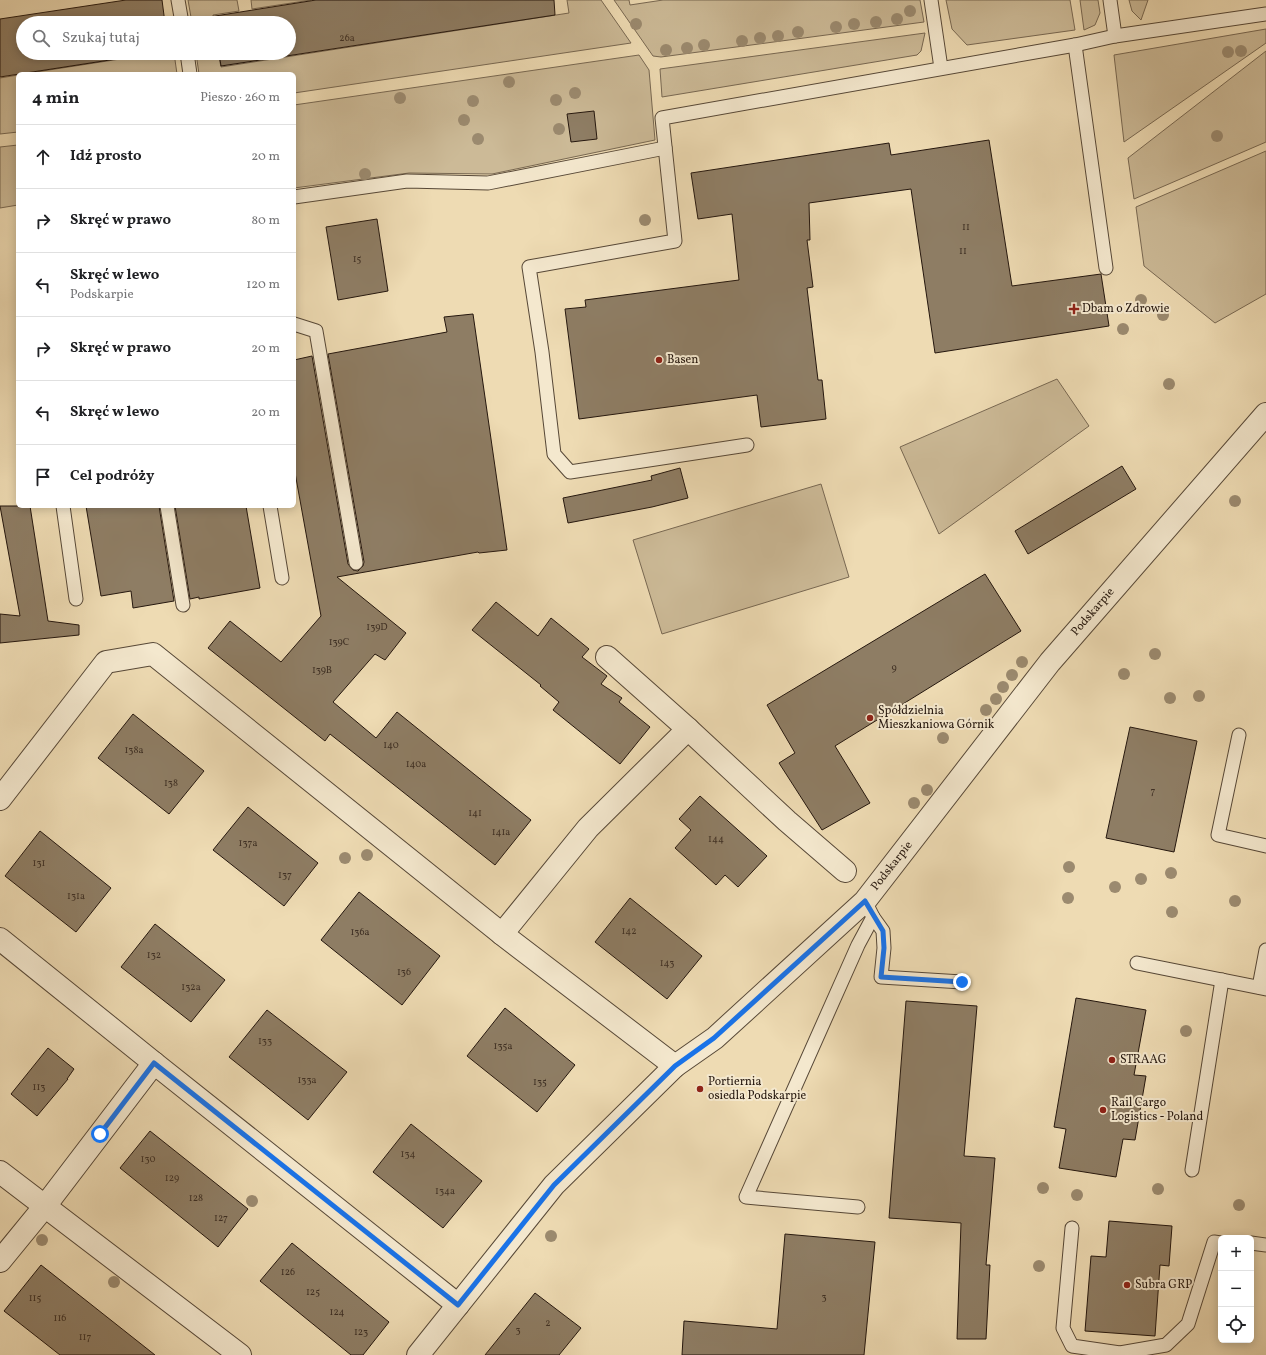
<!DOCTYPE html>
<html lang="pl">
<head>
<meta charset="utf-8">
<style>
  :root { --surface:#fff; --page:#f2f2f2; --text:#202124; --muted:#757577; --line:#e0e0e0 }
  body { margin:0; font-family:Vollkorn,serif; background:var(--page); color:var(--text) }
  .controls { position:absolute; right:12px; bottom:12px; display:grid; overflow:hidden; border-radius:6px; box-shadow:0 2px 10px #0003 }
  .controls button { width:36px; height:36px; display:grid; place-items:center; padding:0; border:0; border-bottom:1px solid var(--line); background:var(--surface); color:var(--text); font:20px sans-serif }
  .stop { position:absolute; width:12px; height:12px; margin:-9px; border:3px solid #1a73e8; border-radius:50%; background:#fff }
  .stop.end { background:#1a73e8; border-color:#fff; box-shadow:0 1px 4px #0008 }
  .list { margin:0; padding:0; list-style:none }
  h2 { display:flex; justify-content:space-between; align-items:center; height:52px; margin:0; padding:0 16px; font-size:17px }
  h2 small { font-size:13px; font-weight:400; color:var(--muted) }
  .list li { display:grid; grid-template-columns:26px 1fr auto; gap:12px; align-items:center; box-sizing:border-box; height:64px; padding:0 16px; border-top:1px solid var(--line) }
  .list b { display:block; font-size:15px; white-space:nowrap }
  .list p { margin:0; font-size:13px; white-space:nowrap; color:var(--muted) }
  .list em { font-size:13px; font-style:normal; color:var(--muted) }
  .icon { flex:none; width:22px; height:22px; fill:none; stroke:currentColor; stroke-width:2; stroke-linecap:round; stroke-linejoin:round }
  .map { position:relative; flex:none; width:1266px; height:1355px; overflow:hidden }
  .search { position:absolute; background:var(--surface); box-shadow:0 2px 10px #0003; left:16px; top:16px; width:280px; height:44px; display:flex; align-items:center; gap:10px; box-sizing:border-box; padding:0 14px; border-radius:22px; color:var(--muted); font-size:15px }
  .panel { position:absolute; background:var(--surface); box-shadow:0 2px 10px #0003; left:16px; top:72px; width:280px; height:436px; border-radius:6px }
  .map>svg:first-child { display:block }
  .green { fill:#ccba97; stroke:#786852 }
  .building { fill:#8e7d64; stroke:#25170e }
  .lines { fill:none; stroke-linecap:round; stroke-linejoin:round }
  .service-casing { stroke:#574837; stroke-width:15 }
  .minor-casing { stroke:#574837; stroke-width:24 }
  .service { stroke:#f4e8ce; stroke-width:13 }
  .minor { stroke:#f4e8ce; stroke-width:22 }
  .tree { fill:#9b8a6f }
  .route { stroke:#1a73e8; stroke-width:5 }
  .poi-dot { fill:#8f2418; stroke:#f4e8ce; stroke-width:1.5 }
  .labels { text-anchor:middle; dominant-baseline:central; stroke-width:4; stroke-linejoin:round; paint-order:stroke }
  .number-label { font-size:10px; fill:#3f3024 }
  .poi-label { font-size:12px; fill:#25170e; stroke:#f4e8ce; text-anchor:start }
  .street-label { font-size:12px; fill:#25170e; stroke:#f4e8ce }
</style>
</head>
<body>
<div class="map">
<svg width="1266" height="1355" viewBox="0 0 1266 1355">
  <rect width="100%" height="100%" fill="#eedbb3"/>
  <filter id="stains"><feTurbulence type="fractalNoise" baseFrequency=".005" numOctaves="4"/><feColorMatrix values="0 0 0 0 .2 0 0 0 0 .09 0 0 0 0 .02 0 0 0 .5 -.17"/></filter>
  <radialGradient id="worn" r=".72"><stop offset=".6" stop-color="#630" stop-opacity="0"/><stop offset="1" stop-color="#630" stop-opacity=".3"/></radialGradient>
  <g class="green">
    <path d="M 188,0 L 237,0 L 239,11 L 213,15 L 214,23 L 192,23 Z"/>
    <path d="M 251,0 L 311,0 L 252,9 Z"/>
    <path d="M 567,0 L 601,0 L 631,43 L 294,93 L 294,74 L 199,74 L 196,53 L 218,53 L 221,67 L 569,13 Z"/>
    <path d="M 614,0 L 629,0 L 630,5 L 663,0 L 920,0 L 924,22 L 661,57 L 653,56 Z"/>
    <path d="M 946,0 L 1070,0 L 1075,30 L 967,45 L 952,29 Z"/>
    <path d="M 1080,0 L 1098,0 L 1100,13 L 1095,25 L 1084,30 Z"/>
    <path d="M 1129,0 L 1148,0 L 1141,20 L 1132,11 Z"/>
    <path d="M 1266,29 L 1266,43 L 1124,142 L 1114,55 Z"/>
    <path d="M 925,33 L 921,51 L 917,55 L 662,97 L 660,69 Z"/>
    <path d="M 1266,51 L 1266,142 L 1134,199 L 1128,158 Z"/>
    <path d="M 159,53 L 174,53 L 177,74 L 23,74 Z"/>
    <path d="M 639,55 L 649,70 L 655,140 L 492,174 L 409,173 L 294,188 L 294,105 Z"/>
    <path d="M 18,75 L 18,132 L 0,134 L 0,78 Z"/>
    <path d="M 18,145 L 18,205 L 0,208 L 0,147 Z"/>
    <path d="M 1266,151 L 1266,294 L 1215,323 L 1144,266 L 1136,207 Z"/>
    <path d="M 1057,379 L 1089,426 L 939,534 L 900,447 Z"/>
    <path d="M 821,484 L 849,577 L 662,634 L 633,540 Z"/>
  </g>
  <g class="building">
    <path d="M 126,0 L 162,0 L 165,23 L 23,23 L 23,53 L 155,53 L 0,77 L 0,19 Z"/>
    <path d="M 316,0 L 554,0 L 555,15 L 221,66 L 219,53 L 289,53 L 289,23 L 190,23 L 190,20 Z"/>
    <path d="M 594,111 L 597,139 L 571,142 L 567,114 Z"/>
    <path d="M 989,140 L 1012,286 L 1101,274 L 1109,326 L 935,353 L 911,189 L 809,203 L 810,240 L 807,240 L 813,287 L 807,288 L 818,380 L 822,380 L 826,419 L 761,427 L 757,395 L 579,419 L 565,309 L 586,307 L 585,300 L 739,280 L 732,214 L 698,219 L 691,173 L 889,143 L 891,155 Z"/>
    <path d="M 377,219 L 388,291 L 338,300 L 326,227 Z"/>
    <path d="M 473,314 L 507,550 L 479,553 L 478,552 L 337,577 L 406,633 L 385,660 L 375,654 L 333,702 L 376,738 L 397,712 L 531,820 L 495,865 L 330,734 L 325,741 L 208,648 L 230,621 L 281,662 L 321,616 L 294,467 L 294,360 L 312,356 L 348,564 L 353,570 L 358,571 L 363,566 L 364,562 L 328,354 L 447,332 L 444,317 Z"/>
    <path d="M 1122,466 L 1136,489 L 1028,554 L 1015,531 Z"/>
    <path d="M 680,468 L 688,498 L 652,507 L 568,523 L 563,498 L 652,480 L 651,476 Z"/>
    <path d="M 0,506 L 30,506 L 48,621 L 79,625 L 79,635 L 0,643 L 0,614 L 20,616 Z"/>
    <path d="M 86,506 L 159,506 L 174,601 L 133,608 L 131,591 L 101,596 Z"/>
    <path d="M 175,506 L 246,506 L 260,588 L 199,599 L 199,597 L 190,599 Z"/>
    <path d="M 985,574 L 1021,631 L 835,746 L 870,803 L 822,830 L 779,763 L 795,753 L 767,705 Z"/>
    <path d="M 496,602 L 538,636 L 551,618 L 589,649 L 582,657 L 607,676 L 601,684 L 622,698 L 619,702 L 650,727 L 620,764 L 553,710 L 559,702 L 540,686 L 541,685 L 472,630 Z"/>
    <path d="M 133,714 L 204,771 L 169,814 L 98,758 Z"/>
    <path d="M 1130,727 L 1197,741 L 1174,852 L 1106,838 Z"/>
    <path d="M 700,796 L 767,856 L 738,887 L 725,875 L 716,885 L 675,848 L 691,830 L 679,819 Z"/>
    <path d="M 248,807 L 318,863 L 284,906 L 213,850 Z"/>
    <path d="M 40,831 L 111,888 L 76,932 L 5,876 Z"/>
    <path d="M 359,892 L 440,956 L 402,1005 L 321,940 Z"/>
    <path d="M 630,898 L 702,956 L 667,999 L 595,942 Z"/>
    <path d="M 155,924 L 225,980 L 191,1022 L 121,967 Z"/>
    <path d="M 1076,998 L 1146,1010 L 1134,1075 L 1146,1076 L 1135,1140 L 1123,1139 L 1116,1177 L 1059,1168 L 1066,1129 L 1054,1127 Z"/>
    <path d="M 906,1001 L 977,1006 L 964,1156 L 995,1158 L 986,1265 L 990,1265 L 986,1339 L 957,1339 L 961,1223 L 889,1218 Z"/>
    <path d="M 505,1008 L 575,1065 L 537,1112 L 467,1056 Z"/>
    <path d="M 267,1010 L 347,1072 L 308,1120 L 229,1057 Z"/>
    <path d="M 48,1048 L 74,1069 L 67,1079 L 68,1079 L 37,1116 L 11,1094 Z"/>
    <path d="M 411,1124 L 482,1181 L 443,1228 L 373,1172 Z"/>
    <path d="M 150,1131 L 248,1209 L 218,1247 L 120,1168 Z"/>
    <path d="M 1109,1221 L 1172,1226 L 1169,1266 L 1160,1265 L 1155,1336 L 1085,1331 L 1091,1256 L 1106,1257 Z"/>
    <path d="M 785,1234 L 875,1242 L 864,1355 L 682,1355 L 684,1321 L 777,1329 Z"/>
    <path d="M 292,1243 L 389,1322 L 363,1355 L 351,1355 L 260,1281 Z"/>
    <path d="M 41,1265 L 88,1302 L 155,1355 L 60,1355 L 4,1311 Z"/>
    <path d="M 535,1293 L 581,1328 L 559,1355 L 485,1355 Z"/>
  </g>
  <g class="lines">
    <defs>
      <g id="service">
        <path d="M 178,0 L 182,23"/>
        <path d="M 931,0 L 941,68"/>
        <path d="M 1110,0 L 1115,36"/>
        <path d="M 1075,45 L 1106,268"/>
        <path d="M 187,53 L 190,74"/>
        <path d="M 294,197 L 407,181 L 488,183 L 665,148"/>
        <path d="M 294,324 L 316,331 L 356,563"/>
        <path d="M 747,445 L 570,472 L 554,454 L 542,352 L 529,267 L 675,241 L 662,118 L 1075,45 L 1115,36 L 1266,14"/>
        <path d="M 63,506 L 76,599"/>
        <path d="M 167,506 L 183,605"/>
        <path d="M 270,506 L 282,578"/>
        <path d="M 1239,735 L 1218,835 L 1266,846"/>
        <path d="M 873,917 L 883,931 L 884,948 L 881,977 L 962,982"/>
        <path d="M 1137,963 L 1266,989"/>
        <path d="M 1259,987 L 1266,950"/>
        <path d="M 1192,1170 L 1222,980"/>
        <path d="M 858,1207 L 746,1197 L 858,945 L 873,917 L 865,901"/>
        <path d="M 1072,1228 L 1063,1328 L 1072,1346 L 1120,1353 L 1166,1345 L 1188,1324 L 1214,1242 L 1221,1243"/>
        <path d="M 1251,1243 L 1266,1245"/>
      </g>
      <g id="minor">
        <path d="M 607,657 L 688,729 L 787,821 L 845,871"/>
        <path d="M 0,799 L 106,662 L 153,654 L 502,934 L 675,1066"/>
        <path d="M 502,934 L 588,828 L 688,729"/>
        <path d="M 0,939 L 154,1063 L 458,1305"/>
        <path d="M 0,1172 L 240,1355"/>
        <path d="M 0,1261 L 45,1206 L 154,1063"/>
        <path d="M 418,1355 L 554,1185 L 675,1066 L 715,1038 L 865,901 L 1050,662 L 1266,414"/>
      </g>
    </defs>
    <use href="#service" class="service-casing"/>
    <use href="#minor" class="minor-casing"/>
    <use href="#service" class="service"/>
    <use href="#minor" class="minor"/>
  </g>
  <g class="tree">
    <circle cx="910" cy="11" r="6"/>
    <circle cx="897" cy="19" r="6"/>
    <circle cx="876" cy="22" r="6"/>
    <circle cx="636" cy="24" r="6"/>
    <circle cx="854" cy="24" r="6"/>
    <circle cx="836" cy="27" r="6"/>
    <circle cx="798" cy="32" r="6"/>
    <circle cx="778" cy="36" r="6"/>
    <circle cx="760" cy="38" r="6"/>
    <circle cx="742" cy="41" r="6"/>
    <circle cx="704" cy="45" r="6"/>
    <circle cx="687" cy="48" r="6"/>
    <circle cx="666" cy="50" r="6"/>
    <circle cx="1241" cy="51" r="6"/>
    <circle cx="1228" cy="52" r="6"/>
    <circle cx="509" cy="82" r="6"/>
    <circle cx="575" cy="93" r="6"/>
    <circle cx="400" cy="98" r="6"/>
    <circle cx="556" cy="100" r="6"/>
    <circle cx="473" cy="101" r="6"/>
    <circle cx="464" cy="120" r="6"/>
    <circle cx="559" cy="129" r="6"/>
    <circle cx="1217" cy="136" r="6"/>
    <circle cx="478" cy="139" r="6"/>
    <circle cx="365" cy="174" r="6"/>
    <circle cx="645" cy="220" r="6"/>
    <circle cx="1141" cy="300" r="6"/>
    <circle cx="1163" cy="315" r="6"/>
    <circle cx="1123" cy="329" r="6"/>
    <circle cx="1169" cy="384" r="6"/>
    <circle cx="1235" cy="501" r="6"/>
    <circle cx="1155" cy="654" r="6"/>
    <circle cx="1022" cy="662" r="6"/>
    <circle cx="1124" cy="674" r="6"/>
    <circle cx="1012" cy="675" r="6"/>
    <circle cx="1003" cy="687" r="6"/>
    <circle cx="1199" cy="696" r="6"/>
    <circle cx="1170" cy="698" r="6"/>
    <circle cx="996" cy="699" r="6"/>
    <circle cx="986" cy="710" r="6"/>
    <circle cx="943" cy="738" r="6"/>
    <circle cx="927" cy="790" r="6"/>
    <circle cx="914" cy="803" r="6"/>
    <circle cx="367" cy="855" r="6"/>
    <circle cx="345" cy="858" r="6"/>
    <circle cx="1069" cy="867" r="6"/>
    <circle cx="1171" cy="873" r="6"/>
    <circle cx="1141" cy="879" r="6"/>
    <circle cx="1115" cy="887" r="6"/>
    <circle cx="1068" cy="898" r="6"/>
    <circle cx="1235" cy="901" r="6"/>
    <circle cx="1172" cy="912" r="6"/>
    <circle cx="1186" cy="1031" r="6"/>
    <circle cx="1043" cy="1188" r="6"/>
    <circle cx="1158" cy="1189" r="6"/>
    <circle cx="1077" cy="1195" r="6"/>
    <circle cx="252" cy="1201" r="6"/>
    <circle cx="1239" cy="1205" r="6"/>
    <circle cx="551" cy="1236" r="6"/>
    <circle cx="42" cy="1240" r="6"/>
    <circle cx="1039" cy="1266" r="6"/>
    <circle cx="114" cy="1282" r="6"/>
  </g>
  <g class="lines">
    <path class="route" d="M 100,1134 L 154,1063 L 458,1305 L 554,1185 L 675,1066 L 714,1038 L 865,901 L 883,931 L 884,948 L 881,977 L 962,982"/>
  </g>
  <g class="poi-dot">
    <path d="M1072 303h4v4h4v4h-4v4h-4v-4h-4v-4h4z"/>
    <circle cx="659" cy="360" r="4"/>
    <circle cx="870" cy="718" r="4"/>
    <circle cx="1112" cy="1060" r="4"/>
    <circle cx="700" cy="1089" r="4"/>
    <circle cx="1103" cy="1110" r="4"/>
    <circle cx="1127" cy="1285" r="4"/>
  </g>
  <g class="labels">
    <g class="number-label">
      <text x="347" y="38">26a</text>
      <text x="966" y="227">11</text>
      <text x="963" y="251">11</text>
      <text x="357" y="259">15</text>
      <text x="377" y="627">139D</text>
      <text x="339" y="642">139C</text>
      <text x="894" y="668">9</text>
      <text x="322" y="670">139B</text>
      <text x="391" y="745">140</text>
      <text x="134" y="750">138a</text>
      <text x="416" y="764">140a</text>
      <text x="171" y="783">138</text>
      <text x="1153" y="791">7</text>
      <text x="475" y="813">141</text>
      <text x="501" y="832">141a</text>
      <text x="716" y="839">144</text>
      <text x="248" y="843">137a</text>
      <text x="39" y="863">131</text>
      <text x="285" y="875">137</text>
      <text x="76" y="896">131a</text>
      <text x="629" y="931">142</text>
      <text x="360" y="932">136a</text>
      <text x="154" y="955">132</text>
      <text x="667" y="963">143</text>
      <text x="404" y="972">136</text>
      <text x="191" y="987">132a</text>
      <text x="265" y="1041">133</text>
      <text x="503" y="1046">135a</text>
      <text x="307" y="1080">133a</text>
      <text x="540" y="1082">135</text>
      <text x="39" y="1087">113</text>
      <text x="408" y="1154">134</text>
      <text x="148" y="1159">130</text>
      <text x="172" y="1178">129</text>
      <text x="445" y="1191">134a</text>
      <text x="196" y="1198">128</text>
      <text x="221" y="1218">127</text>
      <text x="288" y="1272">126</text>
      <text x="313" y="1292">125</text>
      <text x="824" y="1297">3</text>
      <text x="35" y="1298">115</text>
      <text x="337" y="1312">124</text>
      <text x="60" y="1318">116</text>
      <text x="548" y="1323">2</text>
      <text x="518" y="1330">3</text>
      <text x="361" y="1332">123</text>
      <text x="85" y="1337">117</text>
    </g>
    <g class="poi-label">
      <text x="1082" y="309">Dbam o Zdrowie</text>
      <text x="667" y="360">Basen</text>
      <text x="878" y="711">Spółdzielnia<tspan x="878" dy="14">Mieszkaniowa Górnik</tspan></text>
      <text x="1120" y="1060">STRAAG</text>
      <text x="708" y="1082">Portiernia<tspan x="708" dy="14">osiedla Podskarpie</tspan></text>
      <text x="1111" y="1103">Rail Cargo<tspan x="1111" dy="14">Logistics - Poland</tspan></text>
      <text x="1135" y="1285">Subra GRP</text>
    </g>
    <g class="street-label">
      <text transform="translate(1093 612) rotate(-49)">Podskarpie</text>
      <text transform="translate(892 866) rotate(-52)">Podskarpie</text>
    </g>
  </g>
  <rect width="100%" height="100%" filter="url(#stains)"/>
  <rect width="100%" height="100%" fill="url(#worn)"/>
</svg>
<div class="controls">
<button>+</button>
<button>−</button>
<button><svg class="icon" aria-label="locate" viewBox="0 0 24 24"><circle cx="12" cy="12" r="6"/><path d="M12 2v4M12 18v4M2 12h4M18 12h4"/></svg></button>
</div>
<div class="stop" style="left:100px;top:1134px"></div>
<div class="stop end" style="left:962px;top:982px"></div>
<div class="search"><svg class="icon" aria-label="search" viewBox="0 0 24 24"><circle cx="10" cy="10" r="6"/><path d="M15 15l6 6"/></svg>Szukaj tutaj</div>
<section class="panel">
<h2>4 min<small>Pieszo · 260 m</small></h2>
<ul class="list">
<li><svg class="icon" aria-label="ahead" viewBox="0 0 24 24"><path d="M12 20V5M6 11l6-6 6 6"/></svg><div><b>Idź prosto</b></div><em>20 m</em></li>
<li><svg class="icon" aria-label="right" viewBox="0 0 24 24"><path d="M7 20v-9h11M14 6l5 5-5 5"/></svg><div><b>Skręć w prawo</b></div><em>80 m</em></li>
<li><svg class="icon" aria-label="left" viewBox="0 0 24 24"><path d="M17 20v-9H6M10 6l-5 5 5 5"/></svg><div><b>Skręć w lewo</b><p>Podskarpie</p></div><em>120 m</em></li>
<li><svg class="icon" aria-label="right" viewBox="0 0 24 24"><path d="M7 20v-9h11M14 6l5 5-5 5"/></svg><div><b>Skręć w prawo</b></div><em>20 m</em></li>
<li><svg class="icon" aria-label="left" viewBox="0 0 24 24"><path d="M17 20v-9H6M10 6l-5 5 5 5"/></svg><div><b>Skręć w lewo</b></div><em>20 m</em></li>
<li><svg class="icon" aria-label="arrive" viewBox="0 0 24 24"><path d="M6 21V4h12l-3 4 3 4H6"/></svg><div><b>Cel podróży</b></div></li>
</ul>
</section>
</div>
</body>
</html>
